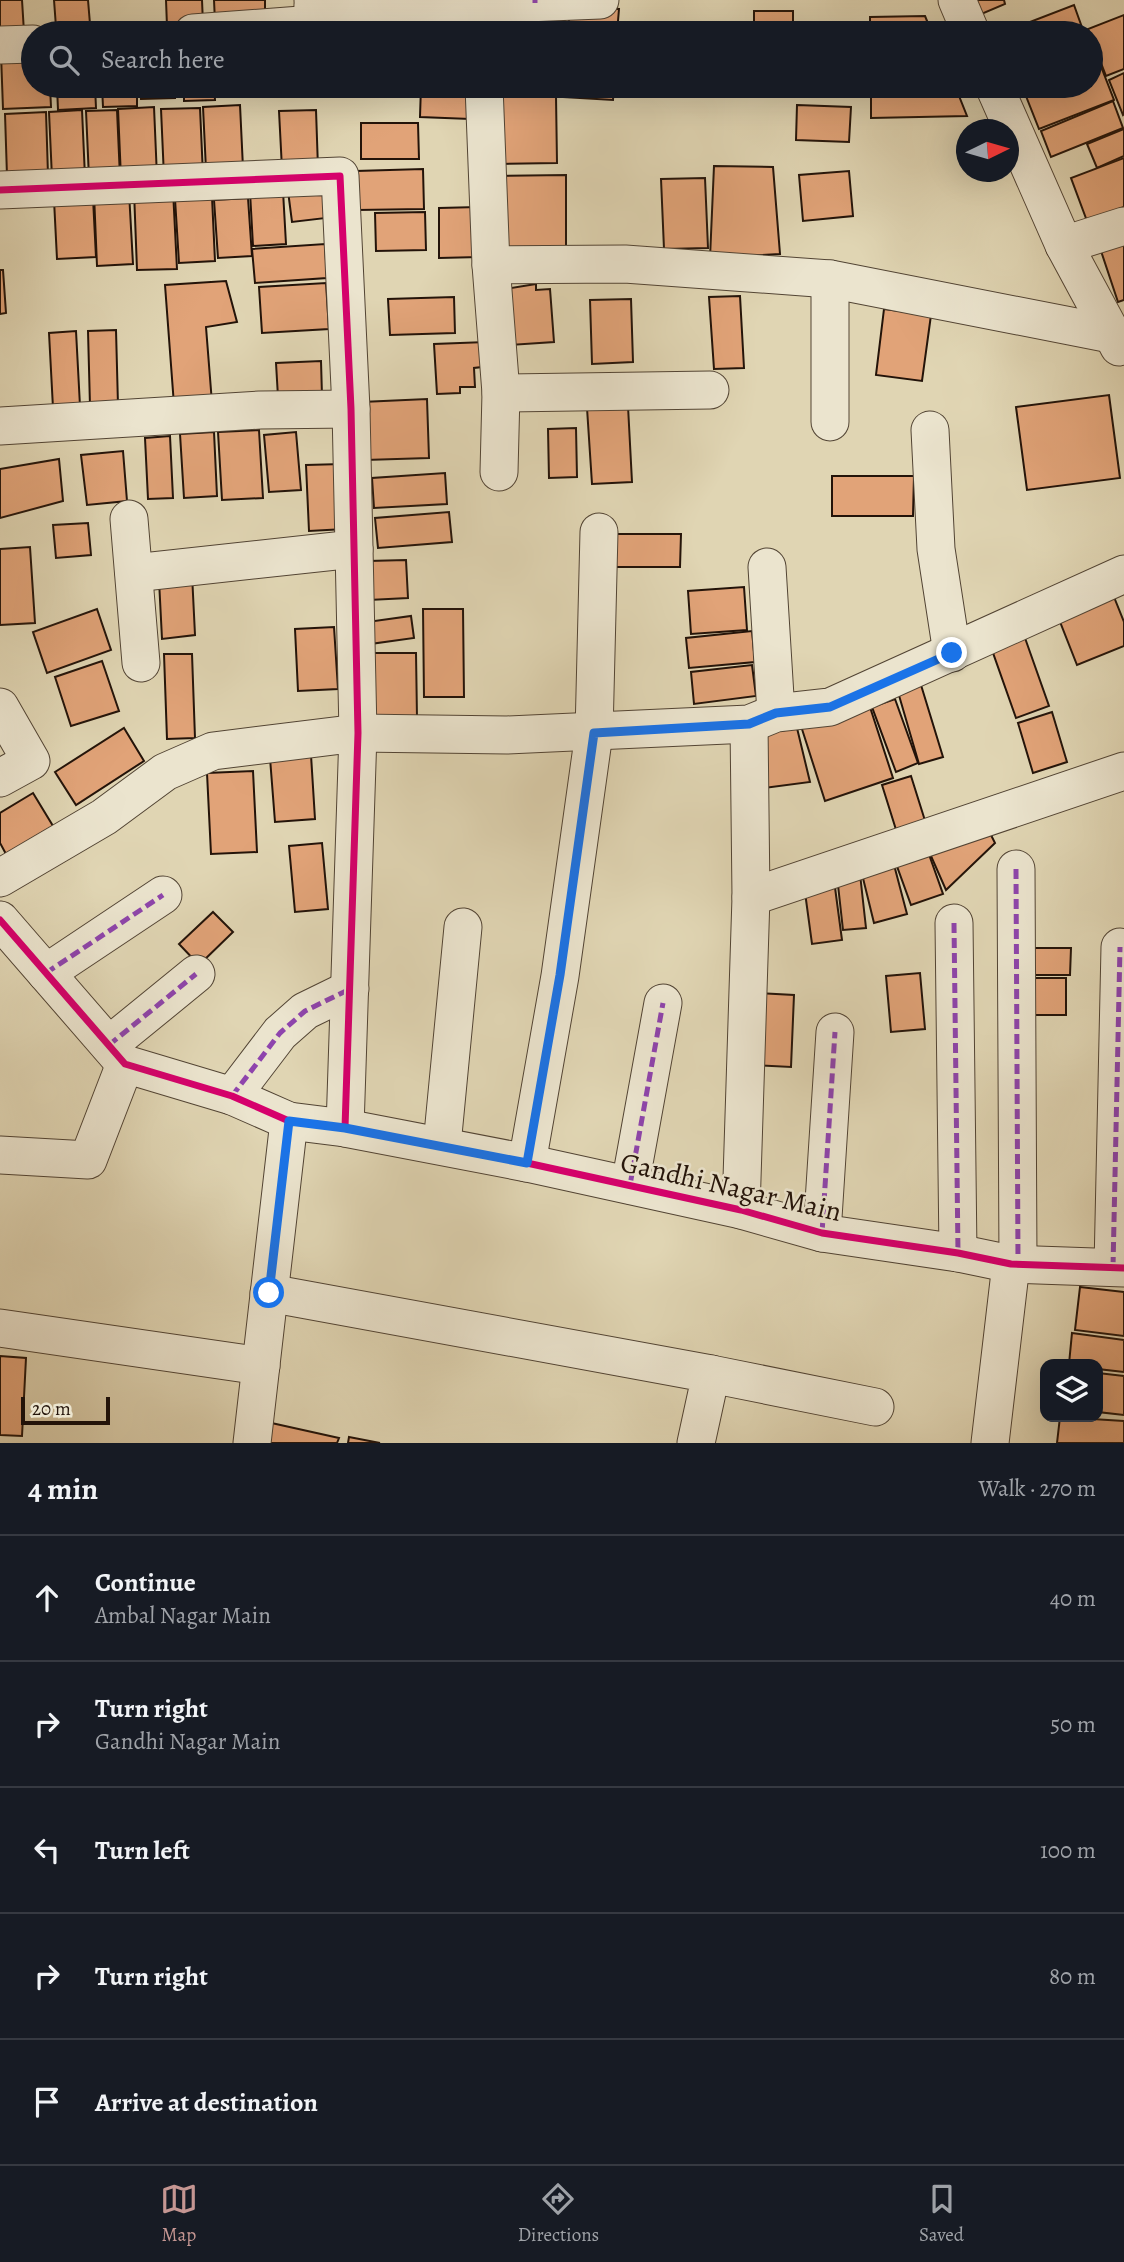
<!DOCTYPE html>
<html lang="en">
<head>
<meta charset="utf-8">
<style>
  :root { --surface:#171b24; --page:#20242c; --text:#f1f3f6; --muted:#9ea1a6; --line:#363941; --accent:#c59692 }
  body { margin:0; font-family:Alegreya,serif; background:var(--page); color:var(--text) }
  .controls { position:absolute; right:21px; bottom:21px; display:grid; overflow:hidden; border-radius:14px; box-shadow:0 7px 28px #0002 }
  .controls button { width:63px; height:63px; display:grid; place-items:center; padding:0; border:0; border-bottom:2px solid var(--line); background:var(--surface); color:var(--text); font:35px sans-serif }
  .compass { position:absolute; left:956px; top:119px; width:63px; height:63px; border-radius:50%; background:var(--surface); box-shadow:0 7px 28px #0002; rotate:85deg }
  .scale { position:absolute; left:21px; bottom:18px; width:89px; box-sizing:border-box; padding-left:7px; border:4px solid #231309; border-top:0; font-size:19px; line-height:24px; white-space:nowrap; color:#231309; -webkit-text-stroke:5px #ebe4ce; paint-order:stroke }
  .stop { position:absolute; width:21px; height:21px; margin:-16px; border:5px solid #1a73e8; border-radius:50%; background:#fff }
  .stop.end { background:#1a73e8; border-color:#fff; box-shadow:0 2px 7px #0008 }
  .list { margin:0; padding:0; list-style:none }
  h2 { display:flex; justify-content:space-between; align-items:center; height:91px; margin:0; padding:0 28px; font-size:30px }
  h2 small { font-size:23px; font-weight:400; color:var(--muted) }
  .list li { display:grid; grid-template-columns:46px 1fr auto; gap:21px; align-items:center; box-sizing:border-box; height:126px; padding:0 28px; border-top:2px solid var(--line) }
  .list b { display:block; font-size:26px; white-space:nowrap }
  .list p { margin:0; font-size:23px; white-space:nowrap; color:var(--muted) }
  .list em { font-size:23px; font-style:normal; color:var(--muted) }
  .icon { flex:none; width:38px; height:38px; fill:none; stroke:currentColor; stroke-width:2; stroke-linecap:round; stroke-linejoin:round }
  .map { position:relative; flex:none; width:1124px; height:1443px; overflow:hidden }
  .search { position:absolute; background:var(--surface); box-shadow:0 7px 28px #0002; left:21px; right:21px; top:21px; height:77px; display:flex; align-items:center; gap:18px; box-sizing:border-box; padding:0 24px; border-radius:38px; color:var(--muted); font-size:26px }
  .sheet { height:721px; background:var(--surface) }
  nav { display:flex; justify-content:space-around; align-items:center; box-sizing:border-box; height:98px; border-top:2px solid var(--line); background:var(--surface); font-size:19px; color:var(--muted) }
  nav a { display:grid; justify-items:center; gap:4px }
  nav .on { color:var(--accent) }
  .map>svg:first-child { display:block }
  .building { fill:#e1a378; stroke:#231309; stroke-width:2 }
  .lines { fill:none; stroke-linecap:round; stroke-linejoin:round }
  .minor-casing { stroke:#524434; stroke-width:39 }
  .minor { stroke:#ebe4ce; stroke-width:37 }
  .quiet { stroke:#8e44ad; stroke-width:5; stroke-dasharray:10 5; stroke-linecap:butt }
  .cycleway-casing { stroke:#ebe4ce; stroke-width:11 }
  .cycleway { stroke:#d6006c; stroke-width:7 }
  .route { stroke:#1a73e8; stroke-width:9 }
  .labels { text-anchor:middle; dominant-baseline:central; stroke-width:5; stroke-linejoin:round; paint-order:stroke }
  .street-label { font-size:28px; fill:#231309; stroke:#ebe4ce }
</style>
</head>
<body>
<div class="map">
<svg width="1124" height="1443" viewBox="0 0 1124 1443">
  <rect width="100%" height="100%" fill="#e0d5b3"/>
  <filter id="stains"><feTurbulence type="fractalNoise" baseFrequency=".00286" numOctaves="4"/><feColorMatrix values="0 0 0 0 .2 0 0 0 0 .09 0 0 0 0 .02 0 0 0 .5 -.17"/></filter>
  <radialGradient id="worn" r=".72"><stop offset=".6" stop-color="#630" stop-opacity="0"/><stop offset="1" stop-color="#630" stop-opacity=".3"/></radialGradient>
  <g class="building">
    <path d="M 0,0 L 22,0 L 24,32 L 0,33 Z"/>
    <path d="M 54,0 L 88,0 L 90,24 L 56,27 Z"/>
    <path d="M 166,0 L 202,0 L 203,24 L 167,26 Z"/>
    <path d="M 214,0 L 265,0 L 265,21 L 215,22 Z"/>
    <path d="M 964,0 L 1004,0 L 1005,4 L 972,18 Z"/>
    <path d="M 1074,5 L 1084,33 L 1004,33 L 1004,32 Z"/>
    <path d="M 570,6 L 619,9 L 617,33 L 568,33 Z"/>
    <path d="M 493,11 L 565,14 L 564,33 L 492,33 Z"/>
    <rect x="754" y="11" width="39" height="22"/>
    <path d="M 1124,15 L 1124,69 L 1106,76 L 1088,29 Z"/>
    <path d="M 925,16 L 932,33 L 870,33 L 870,17 Z"/>
    <path d="M 1095,51 L 1114,100 L 1039,129 L 1022,86 L 1091,86 L 1091,52 Z"/>
    <path d="M 33,53 L 33,86 L 50,86 L 51,107 L 3,109 L 1,54 Z"/>
    <path d="M 1124,73 L 1124,114 L 1123,115 L 1109,80 Z"/>
    <path d="M 57,86 L 95,86 L 96,108 L 58,110 Z"/>
    <path d="M 102,86 L 137,86 L 137,106 L 103,107 Z"/>
    <path d="M 140,86 L 174,86 L 175,98 L 141,99 Z"/>
    <path d="M 184,86 L 214,86 L 215,100 L 184,101 Z"/>
    <path d="M 421,86 L 471,86 L 470,119 L 420,117 Z"/>
    <path d="M 491,86 L 562,86 L 562,96 L 491,94 Z"/>
    <path d="M 565,86 L 614,86 L 613,100 L 564,97 Z"/>
    <path d="M 871,86 L 955,86 L 967,116 L 871,118 Z"/>
    <path d="M 556,96 L 557,163 L 499,164 L 498,97 Z"/>
    <path d="M 1113,101 L 1123,128 L 1051,157 L 1041,131 Z"/>
    <path d="M 240,105 L 243,168 L 206,170 L 203,107 Z"/>
    <path d="M 797,105 L 851,107 L 849,142 L 796,140 Z"/>
    <path d="M 154,107 L 157,177 L 121,178 L 118,109 Z"/>
    <path d="M 200,108 L 203,175 L 164,177 L 161,109 Z"/>
    <path d="M 82,110 L 85,177 L 52,178 L 49,112 Z"/>
    <path d="M 117,110 L 120,177 L 89,178 L 86,111 Z"/>
    <path d="M 316,110 L 318,168 L 282,169 L 279,111 Z"/>
    <path d="M 46,112 L 48,175 L 7,176 L 5,114 Z"/>
    <path d="M 361,123 L 418,123 L 419,159 L 361,159 Z"/>
    <path d="M 1124,129 L 1124,156 L 1097,168 L 1087,144 Z"/>
    <path d="M 1124,158 L 1124,207 L 1087,221 L 1071,178 Z"/>
    <path d="M 714,166 L 773,167 L 780,254 L 710,258 Z"/>
    <path d="M 423,169 L 424,209 L 357,210 L 356,171 Z"/>
    <path d="M 849,171 L 853,216 L 803,221 L 799,175 Z"/>
    <path d="M 566,175 L 566,255 L 494,256 L 494,176 Z"/>
    <path d="M 705,178 L 708,248 L 664,249 L 661,179 Z"/>
    <path d="M 322,187 L 326,218 L 292,222 L 288,191 Z"/>
    <path d="M 173,190 L 177,269 L 137,270 L 134,191 Z"/>
    <path d="M 283,191 L 286,244 L 253,246 L 250,192 Z"/>
    <path d="M 129,192 L 133,264 L 97,266 L 94,194 Z"/>
    <path d="M 212,197 L 215,261 L 179,263 L 175,199 Z"/>
    <path d="M 93,198 L 96,257 L 57,259 L 54,200 Z"/>
    <path d="M 248,198 L 252,256 L 218,258 L 214,200 Z"/>
    <path d="M 478,207 L 479,257 L 439,258 L 439,208 Z"/>
    <path d="M 425,212 L 426,250 L 376,251 L 375,213 Z"/>
    <path d="M 1124,237 L 1124,300 L 1118,302 L 1099,245 Z"/>
    <path d="M 325,244 L 327,278 L 255,283 L 252,249 Z"/>
    <path d="M 0,270 L 3,270 L 6,313 L 0,314 Z"/>
    <path d="M 226,281 L 237,322 L 206,327 L 212,403 L 174,405 L 165,285 Z"/>
    <path d="M 326,283 L 329,329 L 262,333 L 259,287 Z"/>
    <path d="M 536,284 L 536,290 L 550,289 L 554,342 L 510,345 L 511,288 Z"/>
    <path d="M 740,296 L 744,368 L 714,369 L 709,297 Z"/>
    <path d="M 454,297 L 455,333 L 390,335 L 388,299 Z"/>
    <path d="M 631,299 L 633,362 L 592,364 L 590,300 Z"/>
    <path d="M 884,309 L 931,315 L 922,381 L 876,375 Z"/>
    <path d="M 116,330 L 118,405 L 90,406 L 88,331 Z"/>
    <path d="M 76,331 L 80,406 L 53,408 L 49,333 Z"/>
    <path d="M 486,342 L 482,367 L 474,368 L 475,387 L 460,387 L 460,393 L 437,394 L 434,344 Z"/>
    <path d="M 321,361 L 322,396 L 278,397 L 276,363 Z"/>
    <path d="M 1109,395 L 1120,478 L 1027,490 L 1016,407 Z"/>
    <path d="M 427,399 L 429,458 L 365,460 L 362,402 Z"/>
    <path d="M 628,406 L 632,482 L 592,484 L 587,408 Z"/>
    <path d="M 576,428 L 577,477 L 549,478 L 548,429 Z"/>
    <path d="M 259,430 L 263,498 L 222,500 L 218,432 Z"/>
    <path d="M 214,432 L 217,496 L 184,498 L 180,434 Z"/>
    <path d="M 296,432 L 301,490 L 269,492 L 264,435 Z"/>
    <path d="M 170,436 L 173,498 L 148,499 L 145,438 Z"/>
    <path d="M 123,451 L 127,501 L 87,505 L 81,455 Z"/>
    <path d="M 59,459 L 63,501 L 0,518 L 0,469 Z"/>
    <path d="M 342,464 L 345,529 L 309,531 L 306,465 Z"/>
    <path d="M 445,473 L 447,504 L 374,508 L 372,478 Z"/>
    <path d="M 832,476 L 914,476 L 913,516 L 832,516 Z"/>
    <path d="M 449,512 L 452,542 L 378,548 L 375,518 Z"/>
    <path d="M 88,523 L 91,555 L 56,558 L 53,525 Z"/>
    <path d="M 616,534 L 681,534 L 680,567 L 616,567 Z"/>
    <path d="M 30,547 L 35,623 L 0,625 L 0,549 Z"/>
    <path d="M 406,560 L 408,598 L 369,600 L 368,561 Z"/>
    <path d="M 192,574 L 195,635 L 162,639 L 159,580 Z"/>
    <path d="M 744,587 L 747,630 L 691,634 L 688,591 Z"/>
    <path d="M 1110,587 L 1124,622 L 1124,646 L 1077,665 L 1055,609 Z"/>
    <path d="M 97,609 L 111,650 L 47,673 L 33,632 Z"/>
    <path d="M 423,609 L 463,609 L 464,697 L 424,697 Z"/>
    <path d="M 411,616 L 414,638 L 370,644 L 367,622 Z"/>
    <path d="M 334,627 L 338,689 L 298,691 L 295,629 Z"/>
    <path d="M 752,631 L 755,662 L 689,668 L 686,638 Z"/>
    <path d="M 1025,638 L 1049,706 L 1016,718 L 992,650 Z"/>
    <path d="M 374,653 L 416,653 L 417,718 L 375,719 Z"/>
    <path d="M 164,654 L 192,654 L 195,738 L 167,739 Z"/>
    <path d="M 102,661 L 119,711 L 71,726 L 55,677 Z"/>
    <path d="M 752,665 L 756,696 L 694,704 L 691,672 Z"/>
    <path d="M 921,685 L 943,757 L 919,764 L 898,692 Z"/>
    <path d="M 895,699 L 918,763 L 896,772 L 872,707 Z"/>
    <path d="M 869,704 L 893,778 L 825,801 L 801,726 Z"/>
    <path d="M 1052,712 L 1067,762 L 1033,773 L 1018,723 Z"/>
    <path d="M 124,728 L 144,761 L 76,805 L 55,772 Z"/>
    <path d="M 797,728 L 810,782 L 756,789 L 756,735 Z"/>
    <path d="M 311,755 L 315,819 L 275,822 L 270,758 Z"/>
    <path d="M 253,771 L 257,852 L 211,854 L 207,773 Z"/>
    <path d="M 911,776 L 927,827 L 898,836 L 882,785 Z"/>
    <path d="M 33,793 L 53,826 L 6,854 L 0,843 L 0,813 Z"/>
    <path d="M 986,825 L 995,843 L 946,890 L 927,847 Z"/>
    <path d="M 322,843 L 328,909 L 295,912 L 289,846 Z"/>
    <path d="M 926,846 L 943,894 L 911,905 L 894,858 Z"/>
    <path d="M 893,861 L 907,914 L 874,923 L 861,870 Z"/>
    <path d="M 860,874 L 866,928 L 843,930 L 837,876 Z"/>
    <path d="M 834,880 L 842,940 L 812,944 L 804,885 Z"/>
    <path d="M 213,912 L 233,932 L 199,965 L 179,944 Z"/>
    <path d="M 1026,948 L 1071,948 L 1070,975 L 1026,975 Z"/>
    <path d="M 920,973 L 925,1029 L 891,1032 L 886,976 Z"/>
    <rect x="1024" y="978" width="42" height="37"/>
    <path d="M 755,993 L 794,995 L 791,1067 L 751,1065 Z"/>
    <path d="M 1080,1287 L 1124,1292 L 1124,1336 L 1075,1330 Z"/>
    <path d="M 1072,1333 L 1124,1340 L 1124,1372 L 1098,1369 L 1098,1364 L 1069,1364 Z"/>
    <path d="M 0,1356 L 26,1358 L 22,1436 L 0,1435 Z"/>
    <path d="M 1098,1373 L 1124,1376 L 1124,1415 L 1098,1412 Z"/>
    <path d="M 1060,1417 L 1124,1421 L 1124,1443 L 1057,1443 Z"/>
    <path d="M 267,1422 L 339,1438 L 337,1443 L 262,1443 Z"/>
    <path d="M 349,1437 L 380,1443 L 348,1443 Z"/>
  </g>
  <g class="lines">
    <defs>
      <g id="minor">
        <path d="M 957,0 L 971,33"/>
        <path d="M 313,7 L 480,5 L 600,0"/>
        <path d="M 193,33 L 314,24 L 313,0"/>
        <path d="M 0,45 L 33,44"/>
        <path d="M 484,86 L 491,265 L 501,393 L 710,390"/>
        <path d="M 994,86 L 1064,245 L 1119,347"/>
        <path d="M 0,190 L 340,176 L 351,409 L 358,733 L 345,1128"/>
        <path d="M 1064,245 L 1124,226"/>
        <path d="M 491,265 L 625,264 L 830,279 L 1111,334"/>
        <path d="M 830,422 L 830,279"/>
        <path d="M 0,426 L 260,410 L 351,409"/>
        <path d="M 930,430 L 936,549 L 952,653"/>
        <path d="M 499,472 L 501,393"/>
        <path d="M 129,519 L 141,663"/>
        <path d="M 767,567 L 776,713"/>
        <path d="M 134,573 L 354,549"/>
        <path d="M 0,707 L 31,761 L 0,778"/>
        <path d="M 1016,869 L 1018,1262"/>
        <path d="M 0,878 L 104,817 L 165,772 L 213,751 L 358,733 L 507,735 L 749,724 L 776,713 L 830,707 L 1124,574"/>
        <path d="M 751,897 L 1124,771"/>
        <path d="M 0,920 L 125,1064 L 232,1096 L 289,1121 L 345,1128 L 527,1163 L 741,1210 L 822,1233 L 958,1253 L 1011,1264 L 1124,1268"/>
        <path d="M 954,923 L 958,1253"/>
        <path d="M 46,973 L 163,895"/>
        <path d="M 109,1045 L 196,974"/>
        <path d="M 232,1096 L 280,1033 L 305,1011 L 350,989"/>
        <path d="M 442,1145 L 463,927"/>
        <path d="M 0,1155 L 88,1160 L 125,1064"/>
        <path d="M 527,1163 L 560,976 L 594,733 L 599,532"/>
        <path d="M 630,1185 L 663,1003"/>
        <path d="M 741,1210 L 751,897 L 749,724"/>
        <path d="M 822,1233 L 835,1032"/>
        <path d="M 1113,1267 L 1120,947"/>
        <path d="M 269,1293 L 711,1374 L 696,1443"/>
        <path d="M 0,1328 L 261,1366"/>
        <path d="M 711,1374 L 875,1407"/>
        <path d="M 252,1443 L 289,1121"/>
        <path d="M 990,1443 L 1011,1264"/>
      </g>
    </defs>
    <use href="#minor" class="minor-casing"/>
    <use href="#minor" class="minor"/>
    <g class="quiet">
      <path d="M 535,3 L 535,0"/>
      <path d="M 1016,869 L 1018,1262"/>
      <path d="M 954,923 L 958,1253"/>
      <path d="M 46,973 L 163,895"/>
      <path d="M 109,1045 L 196,974"/>
      <path d="M 232,1096 L 280,1033 L 305,1011 L 350,989"/>
      <path d="M 630,1185 L 663,1003"/>
      <path d="M 822,1233 L 835,1032"/>
      <path d="M 1113,1267 L 1120,947"/>
    </g>
    <defs>
      <g id="cycleway">
        <path d="M 0,190 L 340,176 L 351,409 L 358,733 L 345,1128"/>
        <path d="M 0,920 L 125,1064 L 232,1096 L 289,1121 L 345,1128 L 527,1163 L 741,1210 L 822,1233 L 958,1253 L 1011,1264 L 1124,1268"/>
      </g>
    </defs>
    <use href="#cycleway" class="cycleway-casing"/>
    <use href="#cycleway" class="cycleway"/>
  </g>
  <g class="lines">
    <path class="route" d="M 269,1293 L 289,1121 L 345,1128 L 527,1163 L 560,975 L 594,733 L 749,724 L 776,713 L 830,707 L 952,653"/>
  </g>
  <g class="labels">
    <g class="street-label">
      <text transform="translate(731 1187) rotate(13)">Gandhi Nagar Main</text>
    </g>
  </g>
  <rect width="100%" height="100%" filter="url(#stains)"/>
  <rect width="100%" height="100%" fill="url(#worn)"/>
</svg>
<div class="controls">
<button><svg class="icon" aria-label="layers" viewBox="0 0 24 24"><path d="M12 4l9 5-9 5-9-5zM3 14l9 5 9-5"/></svg></button>
</div>
<svg class="compass" viewBox="-18 -18 36 36"><path d="M0-13l5 13h-10z" fill="#e53935"/><path d="M0 13l5-13h-10z" fill="#9ea1a6"/></svg>
<div class="scale">20 m</div>
<div class="stop" style="left:269px;top:1293px"></div>
<div class="stop end" style="left:952px;top:653px"></div>
<div class="search"><svg class="icon" aria-label="search" viewBox="0 0 24 24"><circle cx="10" cy="10" r="6"/><path d="M15 15l6 6"/></svg>Search here</div>
</div>
<section class="sheet">
<h2>4 min<small>Walk · 270 m</small></h2>
<ul class="list">
<li><svg class="icon" aria-label="ahead" viewBox="0 0 24 24"><path d="M12 20V5M6 11l6-6 6 6"/></svg><div><b>Continue</b><p>Ambal Nagar Main</p></div><em>40 m</em></li>
<li><svg class="icon" aria-label="right" viewBox="0 0 24 24"><path d="M7 20v-9h11M14 6l5 5-5 5"/></svg><div><b>Turn right</b><p>Gandhi Nagar Main</p></div><em>50 m</em></li>
<li><svg class="icon" aria-label="left" viewBox="0 0 24 24"><path d="M17 20v-9H6M10 6l-5 5 5 5"/></svg><div><b>Turn left</b></div><em>100 m</em></li>
<li><svg class="icon" aria-label="right" viewBox="0 0 24 24"><path d="M7 20v-9h11M14 6l5 5-5 5"/></svg><div><b>Turn right</b></div><em>80 m</em></li>
<li><svg class="icon" aria-label="arrive" viewBox="0 0 24 24"><path d="M6 21V4h12l-3 4 3 4H6"/></svg><div><b>Arrive at destination</b></div></li>
</ul>
</section>
<nav>
<a class="on"><svg class="icon" aria-label="map" viewBox="0 0 24 24"><path d="M3 6l6-2 6 2 6-2v14l-6 2-6-2-6 2zM9 4v14M15 6v14"/></svg>Map</a>
<a><svg class="icon" aria-label="directions" viewBox="0 0 24 24"><path d="M12 3l9 9-9 9-9-9zM9 14v-3h6M13 9l2 2-2 2"/></svg>Directions</a>
<a><svg class="icon" aria-label="saved" viewBox="0 0 24 24"><path d="M7 4h10v16l-5-4-5 4z"/></svg>Saved</a>
</nav>
</body>
</html>
